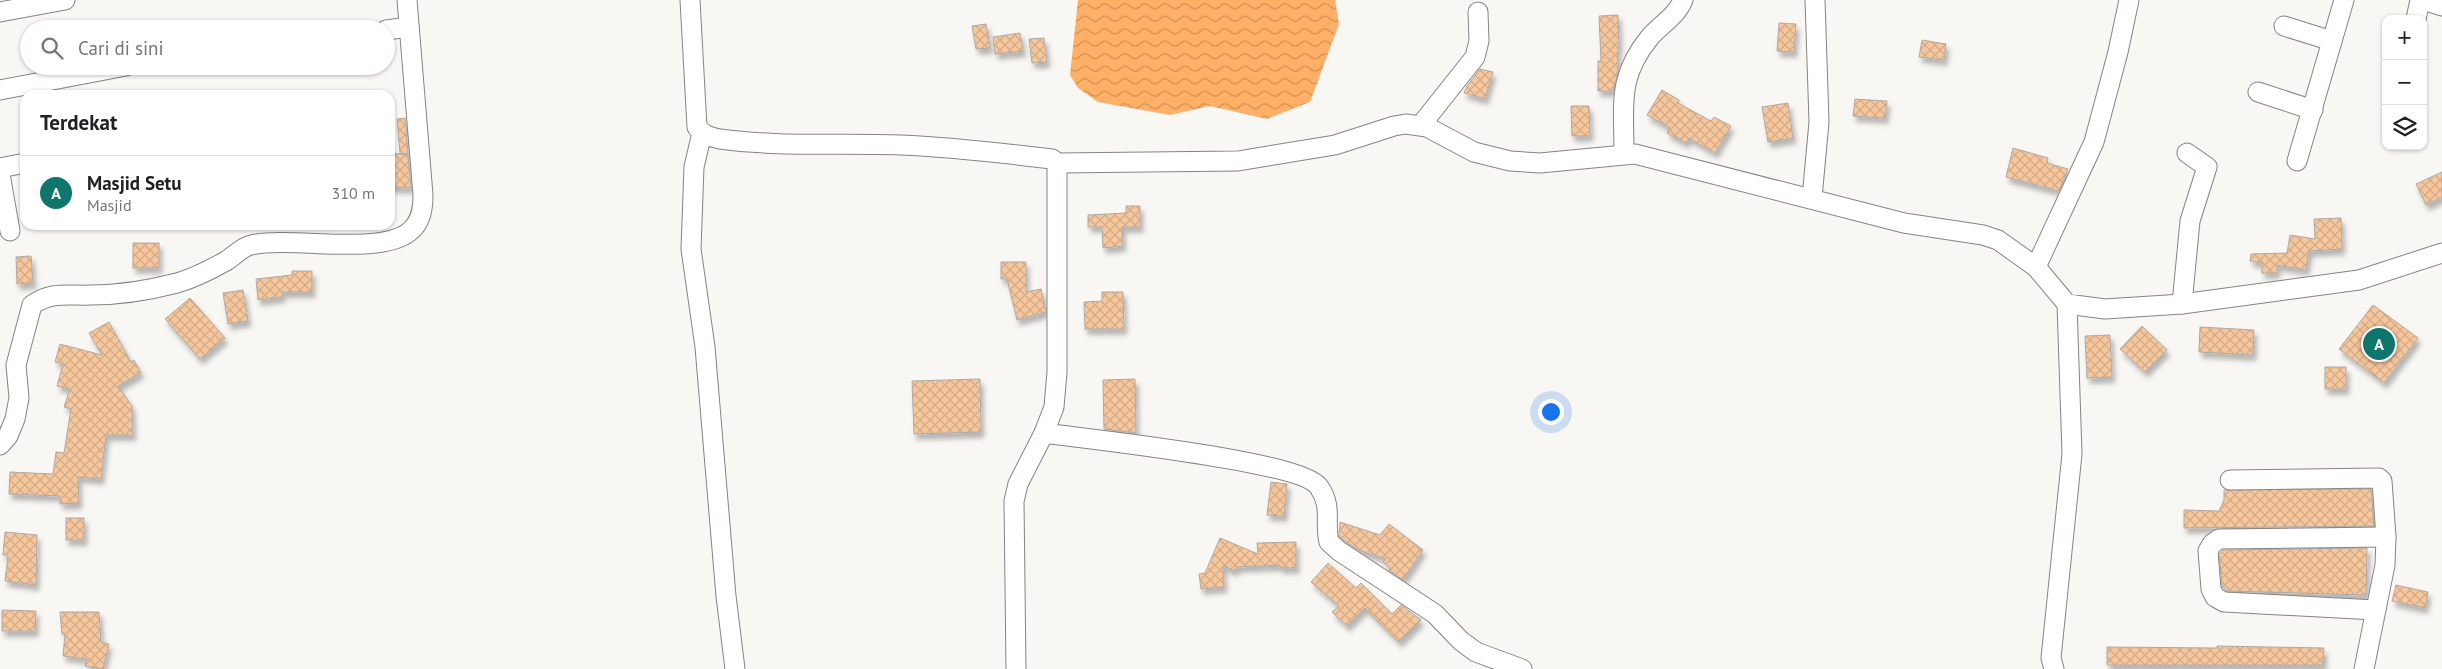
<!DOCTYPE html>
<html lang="id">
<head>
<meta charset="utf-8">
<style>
  :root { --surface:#fff; --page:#f6f6f6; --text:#202124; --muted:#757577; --line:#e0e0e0; --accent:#0f766e }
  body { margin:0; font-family:"PT Sans",sans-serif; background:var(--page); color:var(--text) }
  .controls { position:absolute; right:15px; top:15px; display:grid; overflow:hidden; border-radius:10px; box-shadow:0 1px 4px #0004 }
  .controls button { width:45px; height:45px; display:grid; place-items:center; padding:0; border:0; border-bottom:1px solid var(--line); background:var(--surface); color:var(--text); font:25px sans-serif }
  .you { position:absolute; left:1550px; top:411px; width:18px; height:18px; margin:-12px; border:4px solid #fff; border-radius:50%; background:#1a73e8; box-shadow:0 0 0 8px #1a73e833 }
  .badge { display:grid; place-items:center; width:32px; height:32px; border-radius:50%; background:var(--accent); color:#fff; font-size:16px; font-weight:700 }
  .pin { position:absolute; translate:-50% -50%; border:2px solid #fff; box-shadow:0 1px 5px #0006 }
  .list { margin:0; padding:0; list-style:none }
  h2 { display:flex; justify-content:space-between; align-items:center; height:65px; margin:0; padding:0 20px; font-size:21px }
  h2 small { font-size:16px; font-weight:400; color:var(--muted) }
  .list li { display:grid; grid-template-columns:32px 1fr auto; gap:15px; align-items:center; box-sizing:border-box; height:75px; padding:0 20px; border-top:1px solid var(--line) }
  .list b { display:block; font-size:19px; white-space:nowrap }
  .list p { margin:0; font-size:16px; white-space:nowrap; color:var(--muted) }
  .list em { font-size:16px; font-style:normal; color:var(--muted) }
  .icon { flex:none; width:28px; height:28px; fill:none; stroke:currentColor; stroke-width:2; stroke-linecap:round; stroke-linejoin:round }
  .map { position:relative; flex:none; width:2442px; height:669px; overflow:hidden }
  .search { position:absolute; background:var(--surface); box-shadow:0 1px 4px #0004; left:20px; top:20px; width:375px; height:55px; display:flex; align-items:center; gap:12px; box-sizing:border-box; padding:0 18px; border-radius:28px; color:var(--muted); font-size:19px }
  .panel { position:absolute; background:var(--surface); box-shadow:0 1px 4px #0004; left:20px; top:90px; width:375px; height:140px; border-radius:15px }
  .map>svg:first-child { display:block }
  .water { fill:url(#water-waves) }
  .building { fill:url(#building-cross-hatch); stroke:#adaaa8; filter:url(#shadow) }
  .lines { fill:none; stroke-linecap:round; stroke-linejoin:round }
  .minor-casing { stroke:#868482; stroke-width:21 }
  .minor { stroke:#fff; stroke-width:19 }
</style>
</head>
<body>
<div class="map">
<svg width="2442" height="669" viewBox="0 0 2442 669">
  <defs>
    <pattern id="water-waves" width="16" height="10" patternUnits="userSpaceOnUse" patternTransform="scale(1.25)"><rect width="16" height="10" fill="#ffb066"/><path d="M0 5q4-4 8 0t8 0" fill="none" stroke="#cf9055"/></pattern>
    <pattern id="building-cross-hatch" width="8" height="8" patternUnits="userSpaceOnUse" patternTransform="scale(1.25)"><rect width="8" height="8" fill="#f6c69c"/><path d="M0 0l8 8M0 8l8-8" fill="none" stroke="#d3ab87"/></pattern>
    <filter id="shadow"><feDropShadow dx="3" dy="5.5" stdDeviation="2.5" flood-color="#0004"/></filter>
  </defs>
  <rect width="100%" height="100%" fill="#f9f7f4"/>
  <path class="water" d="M 1078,0 L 1335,0 L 1339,24 L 1310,102 L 1267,119 L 1210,106 L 1170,115 L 1098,102 L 1078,88 L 1070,75 Z"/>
  <g class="building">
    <path d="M 1618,15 L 1619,47 L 1618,47 L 1618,72 L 1613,91 L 1598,91 L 1598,61 L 1601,61 L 1599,16 Z"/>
    <path d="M 1779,23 L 1796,24 L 1794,52 L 1777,51 Z"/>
    <path d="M 986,24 L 990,48 L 976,49 L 972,26 Z"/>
    <path d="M 1020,33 L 1023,51 L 995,54 L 993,37 Z"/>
    <path d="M 1044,38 L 1047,62 L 1032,63 L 1029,39 Z"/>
    <path d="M 1922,40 L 1946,44 L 1944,60 L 1919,57 Z"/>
    <path d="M 1480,69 L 1493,72 L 1485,99 L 1464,93 L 1467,86 Z"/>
    <path d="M 1662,90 L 1679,100 L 1678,103 L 1711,121 L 1714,117 L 1731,126 L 1715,153 L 1689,138 L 1686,143 L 1667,133 L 1670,128 L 1647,115 Z"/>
    <path d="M 1855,99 L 1887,101 L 1885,118 L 1853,116 Z"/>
    <path d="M 1788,103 L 1793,138 L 1768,142 L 1762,107 Z"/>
    <path d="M 1571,106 L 1589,106 L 1590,136 L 1572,136 Z"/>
    <path d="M 405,118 L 408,154 L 400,154 L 408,155 L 411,188 L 390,187 L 390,153 L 400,154 L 397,119 Z"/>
    <path d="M 2013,148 L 2048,158 L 2047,163 L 2068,169 L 2059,191 L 2006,177 Z"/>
    <path d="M 2442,172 L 2442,197 L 2426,205 L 2416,184 Z"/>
    <path d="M 1126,206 L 1140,206 L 1140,227 L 1122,227 L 1123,246 L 1103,248 L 1102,227 L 1088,227 L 1088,215 L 1126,213 Z"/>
    <path d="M 2341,218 L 2342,249 L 2309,251 L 2306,270 L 2277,265 L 2277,273 L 2262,273 L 2262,263 L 2250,261 L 2251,254 L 2287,253 L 2290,235 L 2315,239 L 2314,219 Z"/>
    <rect x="133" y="243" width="26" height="25"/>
    <path d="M 31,256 L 33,283 L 17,284 L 16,257 Z"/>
    <path d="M 1001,262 L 1026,262 L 1026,292 L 1041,289 L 1046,312 L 1017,320 L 1007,279 L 1001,279 Z"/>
    <path d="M 292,271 L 312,271 L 312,292 L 282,292 L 282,297 L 258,300 L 256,279 L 292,275 Z"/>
    <path d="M 243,290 L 248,321 L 228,324 L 223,293 Z"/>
    <path d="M 1102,292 L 1123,292 L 1124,329 L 1085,329 L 1084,302 L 1102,301 Z"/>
    <path d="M 190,298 L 225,338 L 200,359 L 165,319 Z"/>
    <path d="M 2373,305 L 2418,338 L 2384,383 L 2339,349 Z"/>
    <path d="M 109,322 L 131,362 L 134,360 L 141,373 L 118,386 L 132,406 L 133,435 L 106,435 L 101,479 L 78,477 L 79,503 L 60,504 L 60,496 L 9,494 L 10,472 L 53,474 L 56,452 L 64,453 L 71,409 L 64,407 L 70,389 L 57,386 L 63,364 L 55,362 L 60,344 L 102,355 L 89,333 Z"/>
    <path d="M 2142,326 L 2167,350 L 2145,372 L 2120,349 Z"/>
    <path d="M 2200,327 L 2254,330 L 2253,355 L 2199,352 Z"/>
    <path d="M 2110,335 L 2112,377 L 2087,378 L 2085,336 Z"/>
    <rect x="2325" y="367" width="21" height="22"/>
    <path d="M 980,379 L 981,432 L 914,434 L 912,381 Z"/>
    <path d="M 1135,379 L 1136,433 L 1104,429 L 1103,380 Z"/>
    <path d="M 1271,482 L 1287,484 L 1284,516 L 1267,515 Z"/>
    <path d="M 2371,489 L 2374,526 L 2184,528 L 2184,510 L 2219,511 L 2224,500 L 2224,490 Z"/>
    <rect x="66" y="518" width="18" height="22"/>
    <path d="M 1340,522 L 1380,535 L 1389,524 L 1423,550 L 1403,580 L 1389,570 L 1390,568 L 1383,562 L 1386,559 L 1358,550 L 1346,542 L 1339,536 Z"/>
    <path d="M 5,532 L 37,535 L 36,585 L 5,581 L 8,555 L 3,555 Z"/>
    <path d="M 1220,538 L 1258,554 L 1257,543 L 1296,542 L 1296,568 L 1280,568 L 1280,565 L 1236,567 L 1235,571 L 1223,566 L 1224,587 L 1201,589 L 1199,574 L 1205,573 Z"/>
    <path d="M 2367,548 L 2366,595 L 2227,591 L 2222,586 L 2219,554 L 2223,550 Z"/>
    <path d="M 1328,563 L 1356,588 L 1361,583 L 1392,614 L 1401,605 L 1421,620 L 1399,642 L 1365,608 L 1347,626 L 1332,612 L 1339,606 L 1311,582 Z"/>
    <path d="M 2396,585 L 2428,592 L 2425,608 L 2392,601 Z"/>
    <path d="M 2,610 L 36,611 L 35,631 L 2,631 Z"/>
    <path d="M 60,612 L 99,612 L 101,642 L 109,644 L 103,669 L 85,666 L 87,659 L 63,656 L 65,634 L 62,634 Z"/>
    <path d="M 2217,646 L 2324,648 L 2323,665 L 2107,665 L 2107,647 L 2217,648 Z"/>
  </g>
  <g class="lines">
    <defs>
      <g id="minor">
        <path d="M 690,0 L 697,127 C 703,135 710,137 720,139 C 779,147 841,143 901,145 C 952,147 1002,153 1052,159 L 1057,163 L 1238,161 L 1335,145 L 1394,126 L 1406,124 L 1427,127 L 1474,152 L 1510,161 L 1540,163 L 1635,154 L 1904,223 L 1983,235 L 1998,240 L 2036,267 L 2067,304 L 2105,309 L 2182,304 L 2359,280 L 2442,253"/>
        <path d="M 2423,0 L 2442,6"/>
        <path d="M 0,12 L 65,0"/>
        <path d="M 2416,19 L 2420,0"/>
        <path d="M 2284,26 L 2332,41"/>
        <path d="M 386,30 L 409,27"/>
        <path d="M 0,90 L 126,66"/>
        <path d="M 2258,92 L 2313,110"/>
        <path d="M 1421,125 L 1475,57 L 1479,41 L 1478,12"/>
        <path d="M 702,133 L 694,167 L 691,249 L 705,347 L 726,596 L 735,669"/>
        <path d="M 1624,153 C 1624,105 1617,77 1650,37 C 1661,24 1676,17 1683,0"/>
        <path d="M 2297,161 L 2344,0"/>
        <path d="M 0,168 L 25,163"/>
        <path d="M 0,174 L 10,231"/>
        <path d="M 1812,198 L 1819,122 L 1815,0"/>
        <path d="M 2036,267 L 2094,142 L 2118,52 L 2129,0"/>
        <path d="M 2182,304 L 2190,221 L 2207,167 L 2187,153"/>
        <path d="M 1044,433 C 1086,439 1301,461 1319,487 C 1333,507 1324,522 1329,542 L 1339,551 L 1435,614 L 1461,641 L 1476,652 L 1522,669"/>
        <path d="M 0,445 L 8,436 L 15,419 L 19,398 L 16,365 L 32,305 C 52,291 68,296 91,295 C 119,295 150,290 177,283 C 194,278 210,270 226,261 C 234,256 242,247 251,245 C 293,236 378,256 409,232 C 421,223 423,209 423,195 L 407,0"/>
        <path d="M 2230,480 L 2379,478 L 2382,481 L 2386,537 L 2385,565 L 2364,669"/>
        <path d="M 2376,610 L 2224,602 L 2215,597 L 2211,589 L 2208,551 L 2212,544 L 2219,539 L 2386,537"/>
        <path d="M 1016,669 L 1014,501 L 1018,484 L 1044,433 L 1054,407 L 1057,372 L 1057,163"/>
        <path d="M 2054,669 L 2051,658 L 2072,454 L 2067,304"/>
      </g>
    </defs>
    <use href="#minor" class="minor-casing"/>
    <use href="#minor" class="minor"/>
  </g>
</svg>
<div class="controls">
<button>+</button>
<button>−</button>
<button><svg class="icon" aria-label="layers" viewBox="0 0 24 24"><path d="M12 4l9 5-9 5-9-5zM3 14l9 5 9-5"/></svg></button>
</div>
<div class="you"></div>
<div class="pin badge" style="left:2379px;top:344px">A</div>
<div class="search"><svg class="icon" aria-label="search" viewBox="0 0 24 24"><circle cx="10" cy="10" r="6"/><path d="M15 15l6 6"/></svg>Cari di sini</div>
<section class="panel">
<h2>Terdekat<small></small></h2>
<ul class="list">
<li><span class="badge">A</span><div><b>Masjid Setu</b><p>Masjid</p></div><em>310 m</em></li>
</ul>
</section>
</div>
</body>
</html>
